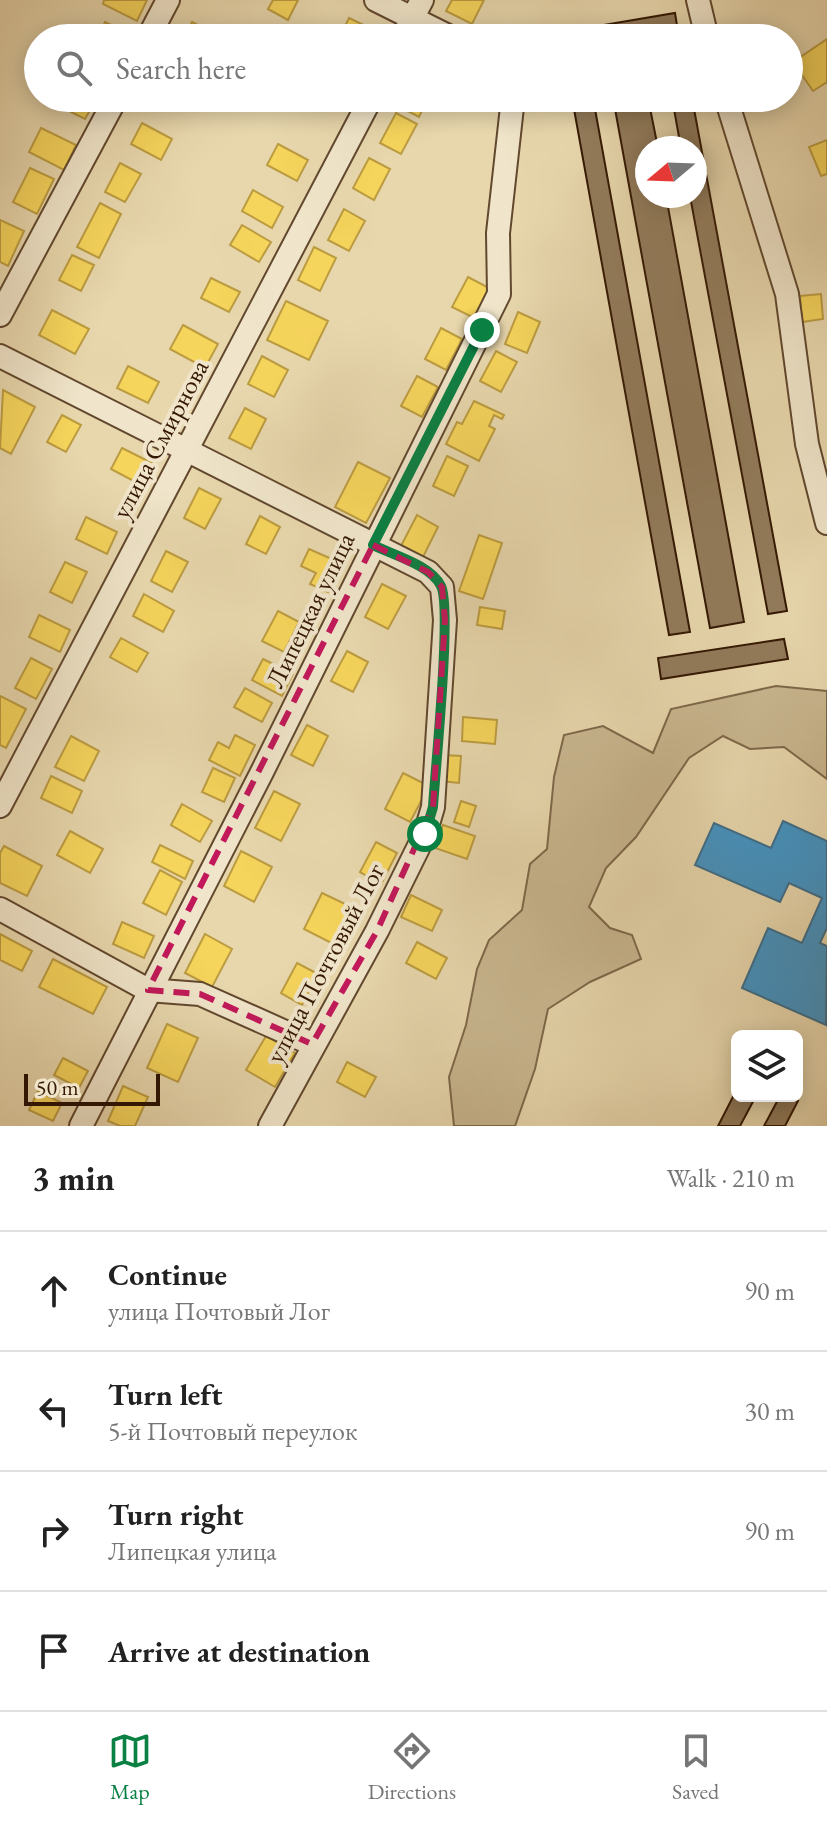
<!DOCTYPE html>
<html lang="en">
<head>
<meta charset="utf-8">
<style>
  :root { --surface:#fff; --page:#f2f2f2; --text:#222; --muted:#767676; --line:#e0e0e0; --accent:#0b8043 }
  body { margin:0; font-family:"EB Garamond",serif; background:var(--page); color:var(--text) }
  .controls { position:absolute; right:24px; bottom:24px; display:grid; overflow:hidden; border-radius:12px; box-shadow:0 4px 20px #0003 }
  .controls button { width:72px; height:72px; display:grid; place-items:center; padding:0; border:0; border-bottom:2px solid var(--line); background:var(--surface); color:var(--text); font:40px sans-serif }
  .compass { position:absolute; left:635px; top:136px; width:72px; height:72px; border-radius:50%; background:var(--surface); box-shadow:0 4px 20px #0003; rotate:251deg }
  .scale { position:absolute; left:24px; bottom:20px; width:136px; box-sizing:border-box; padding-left:8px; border:4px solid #341803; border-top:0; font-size:22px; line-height:28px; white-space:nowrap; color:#341803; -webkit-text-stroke:6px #f0e5ca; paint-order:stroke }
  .stop { position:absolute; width:24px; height:24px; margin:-18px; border:6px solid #0b8043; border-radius:50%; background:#fff }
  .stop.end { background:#0b8043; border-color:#fff; box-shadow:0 2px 8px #0008 }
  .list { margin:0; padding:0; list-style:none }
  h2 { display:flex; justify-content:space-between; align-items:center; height:104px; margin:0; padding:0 32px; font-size:34px }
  h2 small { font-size:26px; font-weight:400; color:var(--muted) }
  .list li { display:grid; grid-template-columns:52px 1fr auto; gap:24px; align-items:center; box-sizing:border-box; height:120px; padding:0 32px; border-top:2px solid var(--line) }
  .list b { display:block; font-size:30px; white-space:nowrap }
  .list p { margin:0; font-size:26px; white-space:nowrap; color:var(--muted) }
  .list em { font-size:26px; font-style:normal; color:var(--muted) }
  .icon { flex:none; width:44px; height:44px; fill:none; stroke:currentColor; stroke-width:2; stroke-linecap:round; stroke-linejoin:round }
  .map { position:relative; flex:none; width:827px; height:1126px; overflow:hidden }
  .search { position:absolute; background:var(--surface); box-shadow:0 4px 20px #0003; left:24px; right:24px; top:24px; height:88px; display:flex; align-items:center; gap:20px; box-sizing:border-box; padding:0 28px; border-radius:44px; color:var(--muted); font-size:30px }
  .sheet { height:584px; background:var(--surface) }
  nav { display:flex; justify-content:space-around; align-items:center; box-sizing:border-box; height:112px; border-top:2px solid var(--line); background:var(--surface); font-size:22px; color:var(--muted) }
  nav a { display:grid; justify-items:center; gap:4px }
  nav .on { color:var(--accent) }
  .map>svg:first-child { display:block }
  .green { fill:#c9b790; stroke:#7e684a; stroke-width:2 }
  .homes { fill:#f6d55c; stroke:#bc9c41; stroke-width:2 }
  .schools { fill:#4393c3; stroke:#3e6e89; stroke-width:2 }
  .building { fill:#927b5b; stroke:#341803; stroke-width:2 }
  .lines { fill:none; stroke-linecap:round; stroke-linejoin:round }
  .street-casing { stroke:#61482e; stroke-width:26 }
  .street { stroke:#f0e5ca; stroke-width:22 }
  .route { stroke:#0b8043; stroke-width:10 }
  .marked { fill:none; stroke:#c2185b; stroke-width:6; stroke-dasharray:16 10; stroke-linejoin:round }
  .labels { text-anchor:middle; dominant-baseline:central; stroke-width:8; stroke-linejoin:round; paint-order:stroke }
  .street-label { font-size:26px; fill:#341803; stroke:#f0e5ca }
</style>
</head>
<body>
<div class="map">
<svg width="827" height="1126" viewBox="0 0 827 1126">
  <rect width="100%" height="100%" fill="#e8d7ad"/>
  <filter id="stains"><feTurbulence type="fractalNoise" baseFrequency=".0025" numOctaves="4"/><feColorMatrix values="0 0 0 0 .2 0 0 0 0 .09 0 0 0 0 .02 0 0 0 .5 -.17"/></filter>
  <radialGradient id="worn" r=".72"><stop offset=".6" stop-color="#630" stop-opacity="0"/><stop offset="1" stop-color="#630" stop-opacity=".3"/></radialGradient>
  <path class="green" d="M 776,686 L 827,691 L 827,779 L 784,747 L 750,749 L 723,736 L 689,758 L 636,837 L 606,868 L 589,907 L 610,928 L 632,935 L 641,959 L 590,982 L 548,1009 L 535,1069 L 515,1126 L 454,1126 L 449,1077 L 466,1025 L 477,969 L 489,940 L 522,910 L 530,864 L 547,849 L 554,777 L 564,735 L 603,726 L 653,753 L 671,709 Z"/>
  <g class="homes">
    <path d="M 104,0 L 147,0 L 137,21 L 103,4 Z"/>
    <path d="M 273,0 L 298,0 L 288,20 L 268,9 Z"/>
    <path d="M 452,0 L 484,0 L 472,24 L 446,11 Z"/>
    <path d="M 349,18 L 380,33 L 377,38 L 339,38 Z"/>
    <path d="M 105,22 L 129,34 L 127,38 L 98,38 Z"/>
    <path d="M 192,22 L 222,38 L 184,38 Z"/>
    <path d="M 827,39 L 827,82 L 813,91 L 793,62 Z"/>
    <path d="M 66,98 L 97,98 L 85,119 L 61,107 Z"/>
    <path d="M 402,98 L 428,98 L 419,117 L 398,106 Z"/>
    <path d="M 396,113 L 417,124 L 401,154 L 380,143 Z"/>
    <path d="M 142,123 L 172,139 L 161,160 L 131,144 Z"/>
    <path d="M 41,128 L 76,145 L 64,170 L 29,152 Z"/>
    <path d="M 827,140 L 827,174 L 821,176 L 809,147 Z"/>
    <path d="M 278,144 L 308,160 L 297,181 L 267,165 Z"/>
    <path d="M 369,158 L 390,169 L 374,200 L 353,188 Z"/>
    <path d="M 120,163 L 141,174 L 125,202 L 105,192 Z"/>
    <path d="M 30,168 L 54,179 L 37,214 L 13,202 Z"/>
    <path d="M 253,190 L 283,207 L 272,228 L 242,211 Z"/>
    <path d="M 100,203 L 121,214 L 99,258 L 77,247 Z"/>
    <path d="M 344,209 L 365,221 L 349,251 L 328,240 Z"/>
    <path d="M 0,220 L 24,231 L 8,266 L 0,262 Z"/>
    <path d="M 242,225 L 271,242 L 259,262 L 230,245 Z"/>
    <path d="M 314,247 L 336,258 L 320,291 L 298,280 Z"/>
    <path d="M 72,255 L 94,265 L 81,291 L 59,280 Z"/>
    <path d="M 468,277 L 489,288 L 474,318 L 452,307 Z"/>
    <path d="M 211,278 L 240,292 L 229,312 L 201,298 Z"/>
    <path d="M 821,294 L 823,319 L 802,322 L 800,296 Z"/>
    <path d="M 286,301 L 328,321 L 309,360 L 267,340 Z"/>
    <path d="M 52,310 L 89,329 L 75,354 L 39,335 Z"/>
    <path d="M 518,312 L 540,322 L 527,353 L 505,344 Z"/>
    <path d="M 183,325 L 218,344 L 205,368 L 170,349 Z"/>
    <path d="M 441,328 L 462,339 L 446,370 L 425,359 Z"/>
    <path d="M 496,351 L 517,362 L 501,392 L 480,381 Z"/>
    <path d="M 262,356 L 288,370 L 274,397 L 248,384 Z"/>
    <path d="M 128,366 L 159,382 L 148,403 L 117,388 Z"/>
    <path d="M 417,376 L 438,387 L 422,417 L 401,406 Z"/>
    <path d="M 3,390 L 35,407 L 11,454 L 0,448 Z"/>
    <path d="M 474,401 L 504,415 L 502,419 L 494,415 L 489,426 L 495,429 L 479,461 L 446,444 L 457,422 L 462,424 Z"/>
    <path d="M 245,408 L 266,419 L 251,449 L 229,438 Z"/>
    <path d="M 62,415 L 81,425 L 66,452 L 47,442 Z"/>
    <path d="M 122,448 L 152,463 L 141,485 L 111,469 Z"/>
    <path d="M 447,456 L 468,466 L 454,496 L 433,486 Z"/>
    <path d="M 358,462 L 390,478 L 366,523 L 335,507 Z"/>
    <path d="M 199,488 L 221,499 L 205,529 L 184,518 Z"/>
    <path d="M 417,515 L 438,527 L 423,557 L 401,546 Z"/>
    <path d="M 260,516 L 280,527 L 266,554 L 246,544 Z"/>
    <path d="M 86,517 L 117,532 L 107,554 L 76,539 Z"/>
    <path d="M 479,535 L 502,543 L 483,599 L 459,591 Z"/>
    <path d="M 309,549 L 341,563 L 328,592 L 310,584 L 316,573 L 301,566 Z"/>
    <path d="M 166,551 L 188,562 L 172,592 L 151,581 Z"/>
    <path d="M 65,562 L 87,572 L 72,603 L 50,592 Z"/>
    <path d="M 382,584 L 406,596 L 388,629 L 365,617 Z"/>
    <path d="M 144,594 L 174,611 L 163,632 L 133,616 Z"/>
    <path d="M 480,607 L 505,611 L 502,629 L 477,625 Z"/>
    <path d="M 278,611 L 299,622 L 284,652 L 262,641 Z"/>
    <path d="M 39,615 L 70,630 L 60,652 L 29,637 Z"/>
    <path d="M 121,638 L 148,653 L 137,672 L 110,657 Z"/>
    <path d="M 347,651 L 368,662 L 353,692 L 331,681 Z"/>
    <path d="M 31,658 L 52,669 L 36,699 L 15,688 Z"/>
    <path d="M 263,659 L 293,674 L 282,696 L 252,680 Z"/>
    <path d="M 245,688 L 272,703 L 262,722 L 234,707 Z"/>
    <path d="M 0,696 L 26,709 L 6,748 L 0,745 Z"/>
    <path d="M 463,717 L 497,720 L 495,744 L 462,741 Z"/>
    <path d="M 307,725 L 328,736 L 313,766 L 291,755 Z"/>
    <path d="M 235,735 L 255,745 L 240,776 L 209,760 L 218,742 L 229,748 Z"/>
    <path d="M 71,736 L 99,751 L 84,781 L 55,767 Z"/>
    <path d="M 443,755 L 461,756 L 459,783 L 441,781 Z"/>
    <path d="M 213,768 L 235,778 L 224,802 L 202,792 Z"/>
    <path d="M 403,773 L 429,786 L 410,822 L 385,809 Z"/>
    <path d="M 51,776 L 82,791 L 72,813 L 41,798 Z"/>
    <path d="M 274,791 L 300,804 L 281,841 L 255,828 Z"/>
    <path d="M 461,801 L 476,806 L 469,827 L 454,822 Z"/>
    <path d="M 182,804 L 212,821 L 200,842 L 171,825 Z"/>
    <path d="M 443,825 L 475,836 L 467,859 L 435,848 Z"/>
    <path d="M 70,831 L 103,849 L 90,873 L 57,855 Z"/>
    <path d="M 376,842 L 397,853 L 381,884 L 360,872 Z"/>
    <path d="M 160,845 L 193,861 L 185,879 L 152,862 Z"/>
    <path d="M 4,846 L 42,866 L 27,896 L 0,883 L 0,853 Z"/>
    <path d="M 241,851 L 272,867 L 254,902 L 224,886 Z"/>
    <path d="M 160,870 L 182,882 L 166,915 L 143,903 Z"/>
    <path d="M 322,893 L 362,912 L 343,949 L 304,929 Z"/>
    <path d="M 411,895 L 442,910 L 432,931 L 401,917 Z"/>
    <path d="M 122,922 L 154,936 L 144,958 L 113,944 Z"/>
    <path d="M 0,934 L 32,951 L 22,971 L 0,960 Z"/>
    <path d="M 205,934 L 232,949 L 212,987 L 185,973 Z"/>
    <path d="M 417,942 L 447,958 L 436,979 L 406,963 Z"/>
    <path d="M 53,959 L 107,987 L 93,1014 L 39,987 Z"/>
    <path d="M 297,963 L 318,974 L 302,1005 L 281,993 Z"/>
    <path d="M 167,1024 L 198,1038 L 178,1082 L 147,1068 Z"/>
    <path d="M 266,1036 L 295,1053 L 275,1087 L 246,1070 Z"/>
    <path d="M 63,1058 L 88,1071 L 79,1088 L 54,1075 Z"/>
    <path d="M 347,1062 L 376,1077 L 365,1097 L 337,1082 Z"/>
    <path d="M 123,1086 L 148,1097 L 135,1126 L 120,1126 L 108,1121 Z"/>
    <path d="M 38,1091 L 62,1103 L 53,1121 L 29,1110 Z"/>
  </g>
  <path class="schools" d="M 783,821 L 827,841 L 827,928 L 820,943 L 827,946 L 826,1025 L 742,988 L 768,928 L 802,943 L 822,898 L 789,883 L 780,902 L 695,865 L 714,823 L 771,848 Z"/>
  <g class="building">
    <path d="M 675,13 L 679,38 L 556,38 L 556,33 Z"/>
    <path d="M 572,98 L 593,98 L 690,632 L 669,635 Z"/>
    <path d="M 613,98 L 648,98 L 658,148 L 647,148 L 647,196 L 666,196 L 744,622 L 710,628 Z"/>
    <path d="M 672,98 L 692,98 L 787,611 L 768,614 L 690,196 L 695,196 L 695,148 L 681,148 Z"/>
    <path d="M 784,639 L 788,659 L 661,679 L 658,658 Z"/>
    <path d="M 737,1089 L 737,1096 L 756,1096 L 740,1126 L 718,1126 Z"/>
    <path d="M 780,1096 L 798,1101 L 785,1126 L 764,1126 Z"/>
  </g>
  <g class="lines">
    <defs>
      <g id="street">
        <path d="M 376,0 L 452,38"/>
        <path d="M 698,0 L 707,38"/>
        <path d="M 148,38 L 168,0"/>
        <path d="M 402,38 L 422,0"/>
        <path d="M 726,98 L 787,294 L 807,444 L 827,523"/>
        <path d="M 0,315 L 116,98"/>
        <path d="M 0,356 L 428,572 L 442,587 L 445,620 L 433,807 L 425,834 L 377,931 L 270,1126"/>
        <path d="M 0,806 L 371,98"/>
        <path d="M 0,909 L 148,990 L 200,994 L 312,1044"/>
        <path d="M 81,1126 L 262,772 L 499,294 L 498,233 L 513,98"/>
      </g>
    </defs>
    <use href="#street" class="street-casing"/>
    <use href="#street" class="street"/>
  </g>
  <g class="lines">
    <path class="route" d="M 425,834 L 433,807 C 435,772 452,608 441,586 C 431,565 393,555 373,545 L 482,330"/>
  </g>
  <path class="marked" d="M 373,545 L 428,572 L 442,587 L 445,620 L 433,807 L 377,931 L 312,1044 L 200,994 L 148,990 Z"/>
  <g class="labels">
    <g class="street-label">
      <text transform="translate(160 439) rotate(-62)">улица Смирнова</text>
      <text transform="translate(310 610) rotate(-64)">Липецкая улица</text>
      <text transform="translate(325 963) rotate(-62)">улица Почтовый Лог</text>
    </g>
  </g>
  <rect width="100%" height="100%" filter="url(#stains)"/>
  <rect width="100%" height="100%" fill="url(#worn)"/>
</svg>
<div class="controls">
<button><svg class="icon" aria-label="layers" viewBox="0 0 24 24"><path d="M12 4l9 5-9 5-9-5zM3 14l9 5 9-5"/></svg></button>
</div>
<svg class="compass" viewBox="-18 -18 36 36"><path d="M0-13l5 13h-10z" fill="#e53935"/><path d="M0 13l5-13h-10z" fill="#767676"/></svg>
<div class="scale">50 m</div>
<div class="stop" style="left:425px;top:834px"></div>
<div class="stop end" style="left:482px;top:330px"></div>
<div class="search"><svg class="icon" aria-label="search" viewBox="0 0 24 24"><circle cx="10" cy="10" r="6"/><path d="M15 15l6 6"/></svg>Search here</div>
</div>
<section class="sheet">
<h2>3 min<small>Walk · 210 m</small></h2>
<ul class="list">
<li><svg class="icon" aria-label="ahead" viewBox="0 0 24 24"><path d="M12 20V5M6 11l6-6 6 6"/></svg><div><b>Continue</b><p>улица Почтовый Лог</p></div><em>90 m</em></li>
<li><svg class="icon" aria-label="left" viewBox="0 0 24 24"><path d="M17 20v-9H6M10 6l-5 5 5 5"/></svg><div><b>Turn left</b><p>5-й Почтовый переулок</p></div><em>30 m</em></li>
<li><svg class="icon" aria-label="right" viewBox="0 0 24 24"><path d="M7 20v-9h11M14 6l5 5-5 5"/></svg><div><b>Turn right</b><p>Липецкая улица</p></div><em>90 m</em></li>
<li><svg class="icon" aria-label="arrive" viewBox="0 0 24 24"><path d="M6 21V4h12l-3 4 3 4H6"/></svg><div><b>Arrive at destination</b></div></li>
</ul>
</section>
<nav>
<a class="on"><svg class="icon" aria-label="map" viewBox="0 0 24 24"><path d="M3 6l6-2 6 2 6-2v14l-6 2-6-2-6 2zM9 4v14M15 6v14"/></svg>Map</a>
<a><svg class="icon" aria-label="directions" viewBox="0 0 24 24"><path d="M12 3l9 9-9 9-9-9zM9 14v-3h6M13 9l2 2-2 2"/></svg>Directions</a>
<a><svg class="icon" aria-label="saved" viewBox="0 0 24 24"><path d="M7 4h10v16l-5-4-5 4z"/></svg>Saved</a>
</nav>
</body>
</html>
